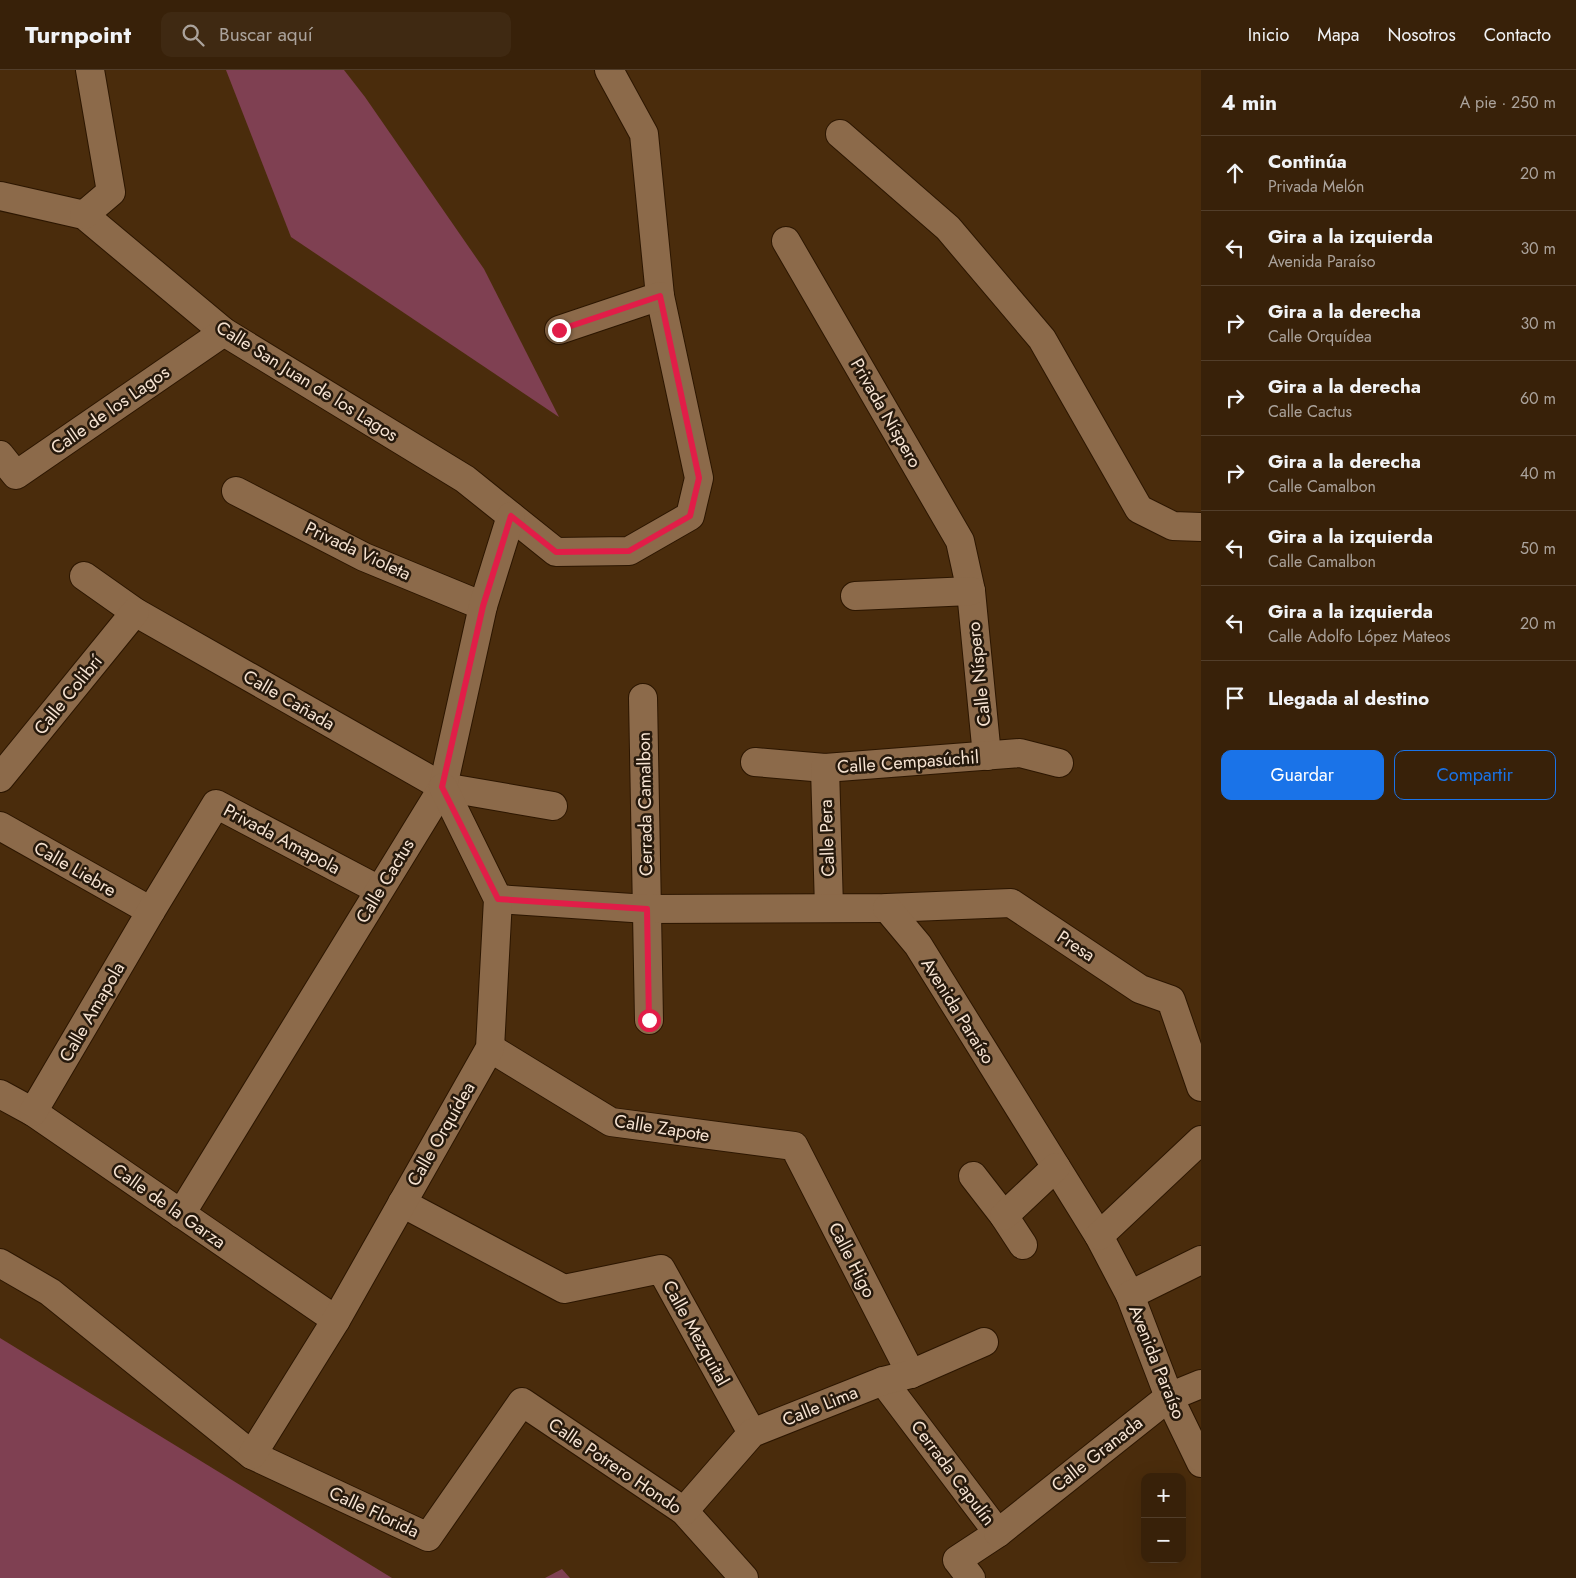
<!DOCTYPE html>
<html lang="es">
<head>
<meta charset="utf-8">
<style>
  :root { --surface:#382109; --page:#3f2912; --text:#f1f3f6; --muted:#aba39c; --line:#523e2a; --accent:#1a73e8 }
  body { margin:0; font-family:Jost,sans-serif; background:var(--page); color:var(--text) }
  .controls { position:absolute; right:15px; bottom:15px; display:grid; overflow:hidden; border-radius:10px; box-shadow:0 5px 20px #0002 }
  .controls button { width:45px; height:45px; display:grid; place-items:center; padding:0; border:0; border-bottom:1px solid var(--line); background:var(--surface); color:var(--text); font:25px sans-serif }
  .stop { position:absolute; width:15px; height:15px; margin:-11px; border:4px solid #e11d48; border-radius:50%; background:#fff }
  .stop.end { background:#e11d48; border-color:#fff; box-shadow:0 1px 5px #0008 }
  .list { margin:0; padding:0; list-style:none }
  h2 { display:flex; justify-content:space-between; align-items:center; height:65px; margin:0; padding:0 20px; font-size:21px }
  h2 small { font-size:16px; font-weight:400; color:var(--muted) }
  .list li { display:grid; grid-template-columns:32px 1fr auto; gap:15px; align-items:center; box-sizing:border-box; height:75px; padding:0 20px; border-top:1px solid var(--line) }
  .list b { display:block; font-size:19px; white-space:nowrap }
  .list p { margin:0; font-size:16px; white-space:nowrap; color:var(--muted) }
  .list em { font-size:16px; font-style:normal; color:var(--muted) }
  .actions { display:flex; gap:10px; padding:15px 20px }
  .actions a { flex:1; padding:11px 0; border:1px solid var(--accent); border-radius:10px; text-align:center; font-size:18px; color:var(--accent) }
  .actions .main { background:var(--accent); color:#fff }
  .icon { flex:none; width:28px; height:28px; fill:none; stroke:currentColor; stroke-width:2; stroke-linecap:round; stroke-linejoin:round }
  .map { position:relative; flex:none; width:1201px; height:1508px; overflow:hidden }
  header { display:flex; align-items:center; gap:30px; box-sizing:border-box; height:70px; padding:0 25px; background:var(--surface); border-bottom:1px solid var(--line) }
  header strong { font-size:24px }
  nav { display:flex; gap:28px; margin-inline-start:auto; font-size:18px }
  .search { width:350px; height:45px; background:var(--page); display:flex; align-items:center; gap:12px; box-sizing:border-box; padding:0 18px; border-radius:10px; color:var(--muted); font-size:19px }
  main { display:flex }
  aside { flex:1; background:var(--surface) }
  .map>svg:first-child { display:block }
  .grass { fill:#7f4052 }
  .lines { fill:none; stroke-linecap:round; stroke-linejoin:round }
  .minor-casing { stroke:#2c1601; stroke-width:30 }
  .minor { stroke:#8c6a4a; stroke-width:28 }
  .route { stroke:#e11d48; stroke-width:6 }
  .labels { text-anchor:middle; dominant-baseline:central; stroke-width:5; stroke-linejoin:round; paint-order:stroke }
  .street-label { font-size:18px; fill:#f6e3d2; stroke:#26190c }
</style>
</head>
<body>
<header>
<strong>Turnpoint</strong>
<div class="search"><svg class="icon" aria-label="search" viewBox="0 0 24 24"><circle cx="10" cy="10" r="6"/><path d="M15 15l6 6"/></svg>Buscar aquí</div>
<nav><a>Inicio</a><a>Mapa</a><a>Nosotros</a><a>Contacto</a></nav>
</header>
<main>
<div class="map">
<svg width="1201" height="1508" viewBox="0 0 1201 1508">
  <rect width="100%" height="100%" fill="#4a2c0c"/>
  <g class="grass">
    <path d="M 226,0 L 344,0 L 365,27 L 484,199 L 559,347 L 291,167 Z"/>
    <path d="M 0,1268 L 392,1508 L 0,1508 Z"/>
    <path d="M 562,1499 L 570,1508 L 545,1508 Z"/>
  </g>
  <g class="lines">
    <defs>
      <g id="minor">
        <path d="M 840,64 L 948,158 L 1042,269 L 1139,439 L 1173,456 L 1201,457"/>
        <path d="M 0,126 L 84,145 L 224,262 L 465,409 L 556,482 L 629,481 L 690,446 L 699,408 L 660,226 L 644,64 L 609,0"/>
        <path d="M 84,145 L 111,122 L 90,0"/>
        <path d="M 786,171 L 960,471 L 971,521 L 987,686"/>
        <path d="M 559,260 L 660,226"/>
        <path d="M 0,385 L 16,405 L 224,262"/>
        <path d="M 236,421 L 364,487 L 483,536"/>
        <path d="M 84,506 L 135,542 L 443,717 L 553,736"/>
        <path d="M 855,526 L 971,521"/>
        <path d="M 643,628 L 649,950"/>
        <path d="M 755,692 L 825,698 L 1020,683 L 1059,693"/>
        <path d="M 825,698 L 829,838"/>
        <path d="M 0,708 L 135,542"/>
        <path d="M 0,756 L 151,841"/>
        <path d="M 498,829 L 647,839 L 887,838 L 1011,833 L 1140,919 L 1171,930 L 1201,1017"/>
        <path d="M 887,838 L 918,875 L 1099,1166 L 1130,1225 L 1169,1327 L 1201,1393"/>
        <path d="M 490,978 L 611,1052 L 794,1076 L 911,1304"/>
        <path d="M 0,1024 L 33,1042 L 336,1250"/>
        <path d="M 33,1042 L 151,841 L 216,734 L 379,820"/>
        <path d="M 973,1106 L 1004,1146 L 1023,1175"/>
        <path d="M 402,1133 L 564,1219 L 661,1199 L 752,1363"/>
        <path d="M 181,1144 L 443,717 L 483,536 L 511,446"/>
        <path d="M 1004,1146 L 1056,1097"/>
        <path d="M 1099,1166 L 1201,1070"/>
        <path d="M 0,1193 L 50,1222 L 252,1385 L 428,1467 L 522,1332 L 684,1441 L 744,1508"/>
        <path d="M 1130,1225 L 1201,1190"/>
        <path d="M 883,1311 L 998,1463 L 957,1490 L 971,1508"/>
        <path d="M 252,1385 L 336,1250 L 490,978 L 498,829 L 443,717"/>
        <path d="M 684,1441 L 752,1363 L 883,1311 L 911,1304 L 984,1272"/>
        <path d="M 998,1463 L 1169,1327 L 1201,1314"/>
      </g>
    </defs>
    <use href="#minor" class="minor-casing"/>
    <use href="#minor" class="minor"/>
  </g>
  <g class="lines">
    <path class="route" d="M 559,260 L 660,226 L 699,408 L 690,446 L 629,481 L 556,482 L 511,446 L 483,536 L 442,717 L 498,829 L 647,839 L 649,950"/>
  </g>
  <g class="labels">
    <g class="street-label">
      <text transform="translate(307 311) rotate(32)">Calle San Juan de los Lagos</text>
      <text transform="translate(110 340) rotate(-35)">Calle de los Lagos</text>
      <text transform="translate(886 343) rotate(60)">Privada Níspero</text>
      <text transform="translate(358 481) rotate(25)">Privada Violeta</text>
      <text transform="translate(979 604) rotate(-96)">Calle Níspero</text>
      <text transform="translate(68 625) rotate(-51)">Calle Colibrí</text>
      <text transform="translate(289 630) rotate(30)">Calle Cañada</text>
      <text transform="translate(908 692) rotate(-4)">Calle Cempasúchil</text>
      <text transform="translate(645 734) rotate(-91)">Cerrada Camalbon</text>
      <text transform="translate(827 768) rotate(-92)">Calle Pera</text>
      <text transform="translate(282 769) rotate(28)">Privada Amapola</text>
      <text transform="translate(75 799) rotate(30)">Calle Liebre</text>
      <text transform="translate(385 811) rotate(-59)">Calle Cactus</text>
      <text transform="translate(1076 876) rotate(33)">Presa</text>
      <text transform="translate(958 941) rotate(58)">Avenida Paraíso</text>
      <text transform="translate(92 942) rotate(-60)">Calle Amapola</text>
      <text transform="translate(662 1058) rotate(9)">Calle Zapote</text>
      <text transform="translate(441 1064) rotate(-60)">Calle Orquídea</text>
      <text transform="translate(169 1136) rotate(35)">Calle de la Garza</text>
      <text transform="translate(852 1190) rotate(63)">Calle Higo</text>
      <text transform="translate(696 1263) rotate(61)">Calle Mezquital</text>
      <text transform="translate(1157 1292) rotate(68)">Avenida Paraíso</text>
      <text transform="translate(820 1336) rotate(-22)">Calle Lima</text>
      <text transform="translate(1097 1384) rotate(-38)">Calle Granada</text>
      <text transform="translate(615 1396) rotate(34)">Calle Potrero Hondo</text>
      <text transform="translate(953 1403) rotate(53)">Cerrada Capulín</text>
      <text transform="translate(374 1442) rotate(25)">Calle Florida</text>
    </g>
  </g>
</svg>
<div class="controls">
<button>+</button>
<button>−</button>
</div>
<div class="stop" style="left:649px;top:950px"></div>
<div class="stop end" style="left:559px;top:260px"></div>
</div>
<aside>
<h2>4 min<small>A pie · 250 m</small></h2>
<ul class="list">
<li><svg class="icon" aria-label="ahead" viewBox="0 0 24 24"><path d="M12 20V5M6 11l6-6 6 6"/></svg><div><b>Continúa</b><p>Privada Melón</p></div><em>20 m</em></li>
<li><svg class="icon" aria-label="left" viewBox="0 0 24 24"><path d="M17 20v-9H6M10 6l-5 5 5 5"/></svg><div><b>Gira a la izquierda</b><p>Avenida Paraíso</p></div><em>30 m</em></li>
<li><svg class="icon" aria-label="right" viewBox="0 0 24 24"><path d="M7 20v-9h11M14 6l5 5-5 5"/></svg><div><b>Gira a la derecha</b><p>Calle Orquídea</p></div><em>30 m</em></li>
<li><svg class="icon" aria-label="right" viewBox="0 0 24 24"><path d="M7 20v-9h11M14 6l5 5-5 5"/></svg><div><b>Gira a la derecha</b><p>Calle Cactus</p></div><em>60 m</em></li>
<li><svg class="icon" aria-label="right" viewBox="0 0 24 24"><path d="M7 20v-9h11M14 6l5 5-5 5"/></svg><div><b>Gira a la derecha</b><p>Calle Camalbon</p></div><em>40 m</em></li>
<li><svg class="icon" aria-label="left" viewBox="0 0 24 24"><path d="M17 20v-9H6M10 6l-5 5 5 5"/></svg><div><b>Gira a la izquierda</b><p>Calle Camalbon</p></div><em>50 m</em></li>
<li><svg class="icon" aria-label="left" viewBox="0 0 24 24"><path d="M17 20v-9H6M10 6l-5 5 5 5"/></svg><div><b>Gira a la izquierda</b><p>Calle Adolfo López Mateos</p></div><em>20 m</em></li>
<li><svg class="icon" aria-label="arrive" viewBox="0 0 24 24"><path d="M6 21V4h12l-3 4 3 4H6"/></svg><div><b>Llegada al destino</b></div></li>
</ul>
<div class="actions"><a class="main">Guardar</a><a>Compartir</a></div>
</aside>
</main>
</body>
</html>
